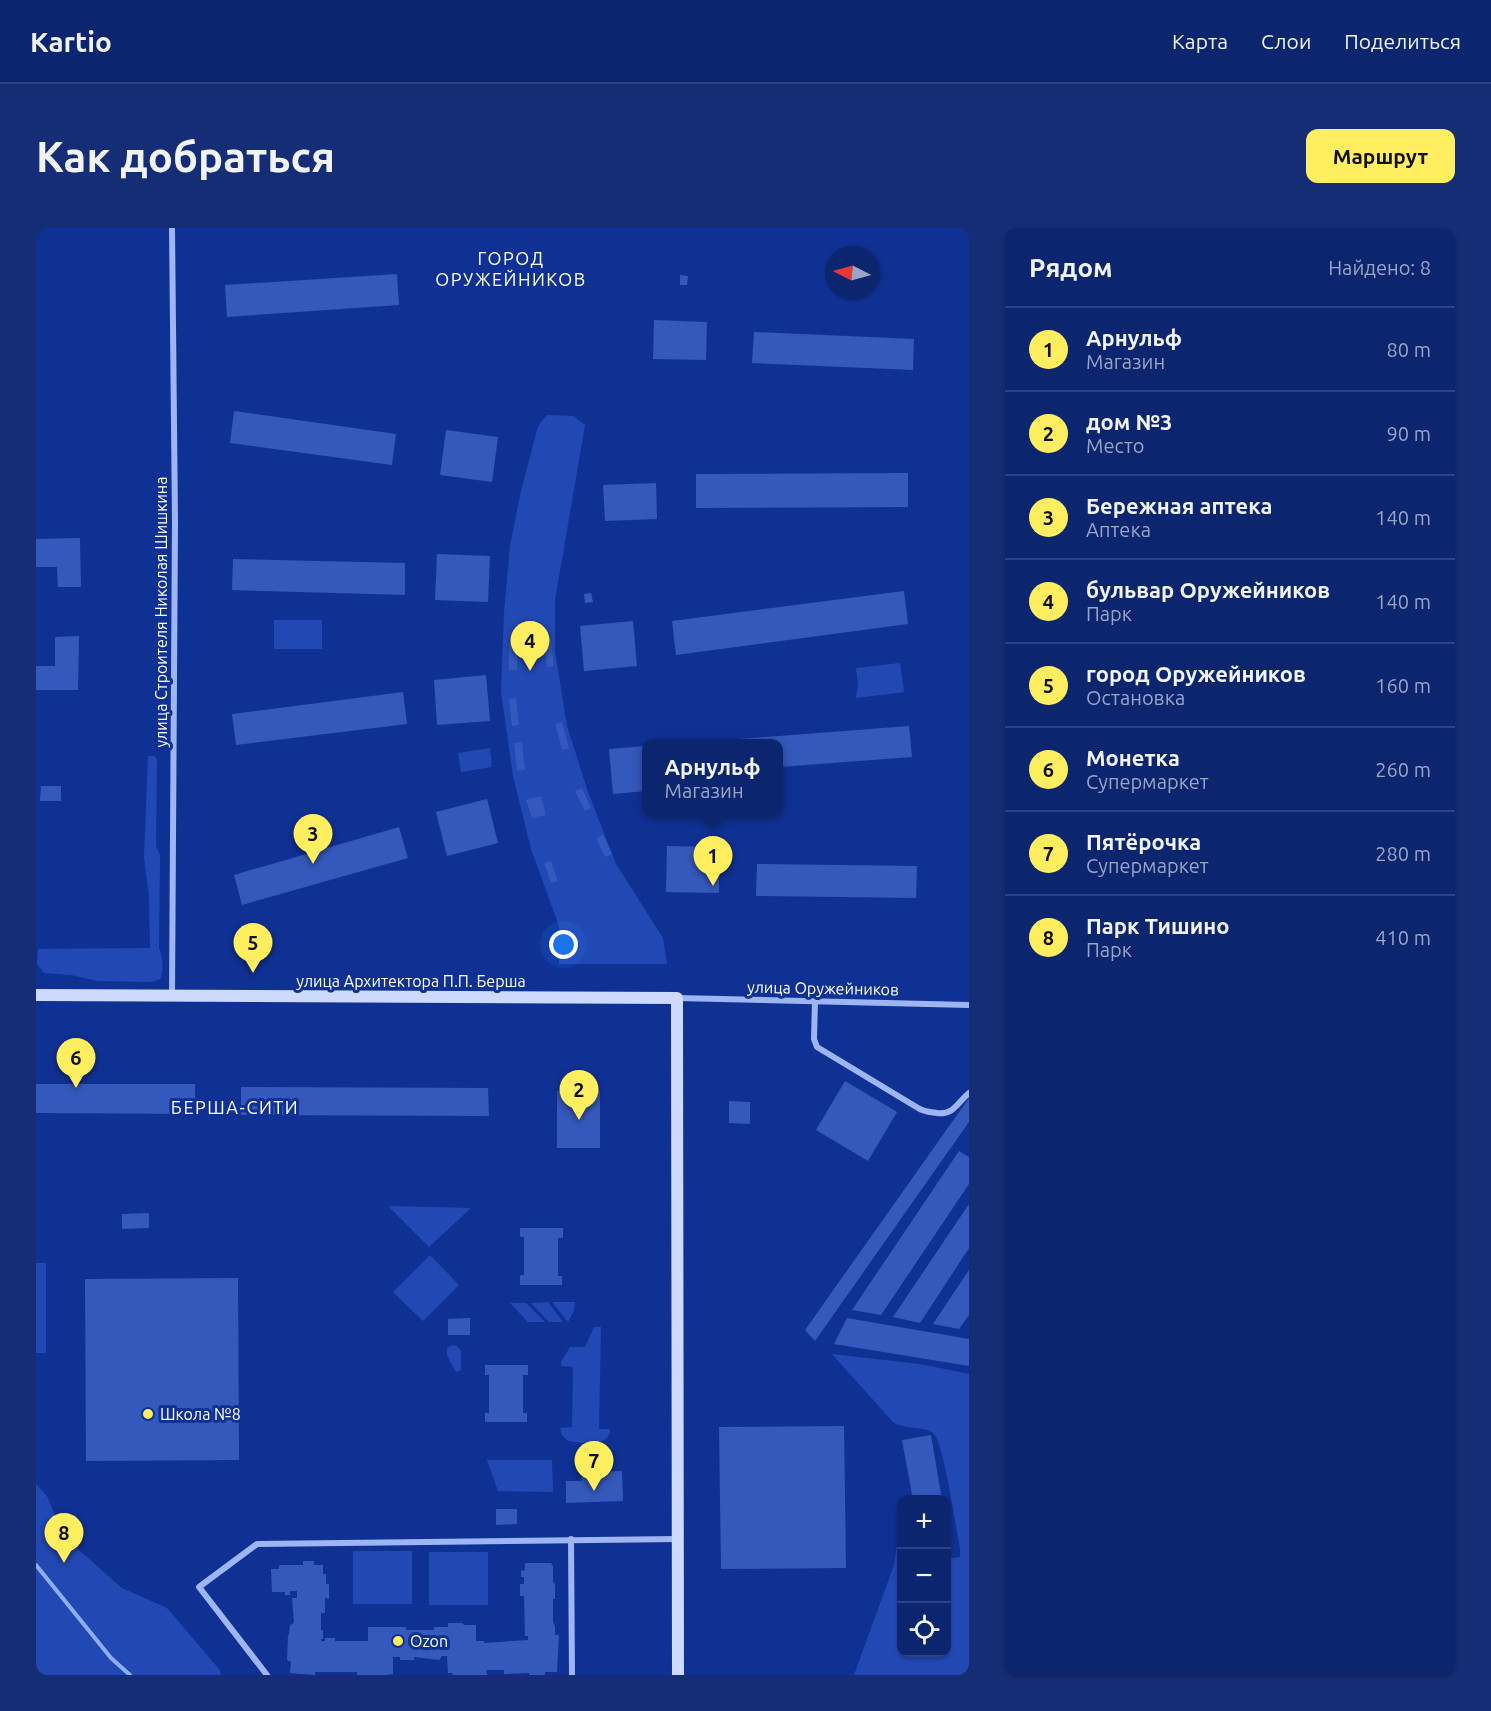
<!DOCTYPE html>
<html lang="ru">
<head>
<meta charset="utf-8">
<style>
  :root { --surface:#0c256f; --page:#152d74; --text:#f1f3f6; --muted:#9aa5c3; --line:#2c4282; --accent:#ffee60 }
  body { margin:0; font-family:Ubuntu,sans-serif; background:var(--page); color:var(--text) }
  .controls { position:absolute; right:18px; bottom:18px; display:grid; overflow:hidden; border-radius:12px; box-shadow:0 2px 4px #0004 }
  .controls button { width:54px; height:54px; display:grid; place-items:center; padding:0; border:0; border-bottom:2px solid var(--line); background:var(--surface); color:var(--text); font:30px sans-serif }
  .compass { position:absolute; left:789px; top:18px; width:54px; height:54px; border-radius:50%; background:var(--surface); box-shadow:0 2px 4px #0004; rotate:276deg }
  .you { position:absolute; left:528px; top:717px; width:21px; height:21px; margin:-15px; border:4px solid #fff; border-radius:50%; background:#1a73e8; box-shadow:0 0 0 9px #1a73e833 }
  .badge { display:grid; place-items:center; width:39px; height:39px; border-radius:50%; background:var(--accent); color:#111; font-size:20px; font-weight:700 }
  .pin { position:absolute; translate:-50% -50px; filter:drop-shadow(0 2px 3px #0008) }
  .pin::after { content:''; position:absolute; top:32px; width:21px; height:18px; background:inherit; clip-path:polygon(0 0,100% 0,50% 100%) }
  .popup { position:absolute; left:606px; top:511px; width:141px; height:78px; box-sizing:border-box; display:grid; place-content:center; border-radius:12px; background:var(--surface); filter:drop-shadow(0 2px 4px #0005); font-size:20px; white-space:nowrap; color:var(--muted) }
  .popup b { font-size:22px; color:var(--text) }
  .popup::after { content:''; position:absolute; left:50%; top:100%; margin-left:-12px; border:12px solid transparent; border-top-color:var(--surface) }
  .list { margin:0; padding:0; list-style:none }
  h2 { display:flex; justify-content:space-between; align-items:center; height:78px; margin:0; padding:0 24px; font-size:26px }
  h2 small { font-size:20px; font-weight:400; color:var(--muted) }
  .list li { display:grid; grid-template-columns:39px 1fr auto; gap:18px; align-items:center; box-sizing:border-box; height:84px; padding:0 24px; border-top:2px solid var(--line) }
  .list b { display:block; font-size:22px; white-space:nowrap }
  .list p { margin:0; font-size:20px; white-space:nowrap; color:var(--muted) }
  .list em { font-size:20px; font-style:normal; color:var(--muted) }
  .icon { flex:none; width:33px; height:33px; fill:none; stroke:currentColor; stroke-width:2; stroke-linecap:round; stroke-linejoin:round }
  .map { position:relative; flex:none; width:933px; height:1447px; overflow:hidden; border-radius:12px }
  header { display:flex; align-items:center; gap:36px; box-sizing:border-box; height:84px; padding:0 30px; background:var(--surface); border-bottom:2px solid var(--line) }
  header strong { font-size:28px }
  nav { display:flex; gap:33px; margin-inline-start:auto; font-size:21px }
  .intro { display:flex; align-items:center; justify-content:space-between; box-sizing:border-box; height:144px; padding:0 36px }
  h1 { margin:0; font-size:42px }
  .button { padding:15px 27px; border-radius:12px; background:var(--accent); color:#111; font-size:21px; font-weight:700 }
  main { display:flex; gap:36px; padding:0 36px }
  aside { flex:1; background:var(--surface); border-radius:12px; box-shadow:0 2px 4px #0004 }
  .map>svg:first-child { display:block }
  .green { fill:#2249b3 }
  .lines { fill:none; stroke-linecap:round; stroke-linejoin:round }
  .stream { stroke:#8facf7; stroke-width:4 }
  .building { fill:#3458bb }
  .street { stroke:#9eb5f3; stroke-width:6 }
  .secondary { stroke:#cdd9fd; stroke-width:12 }
  .poi-dot { fill:#ffee60; stroke:#103194; stroke-width:2 }
  .labels { text-anchor:middle; dominant-baseline:central; stroke-width:6; stroke-linejoin:round; paint-order:stroke }
  .street-label { font-size:16px; fill:#fff; stroke:#103194 }
  .poi-label { font-size:16px; fill:#fff; stroke:#103194; text-anchor:start }
  .neighbourhood-label { font-size:18px; letter-spacing:1.5px; fill:#fff; stroke:#103194 }
</style>
</head>
<body>
<header>
<strong>Kartio</strong>
<nav><a>Карта</a><a>Слои</a><a>Поделиться</a></nav>
</header>
<div class="intro"><h1>Как добраться</h1><a class="button">Маршрут</a></div>
<main>
<div class="map">
<svg width="933" height="1447" viewBox="0 0 933 1447">
  <rect width="100%" height="100%" fill="#103194"/>
  <g class="green">
    <path d="M 511,187 L 538,188 L 549,197 L 519,372 L 519,423 L 531,498 L 552,564 L 580,636 L 627,710 L 631,736 L 523,736 L 523,698 L 495,621 L 477,548 L 465,464 L 468,384 L 474,318 L 485,263 L 502,198 Z"/>
    <rect x="238" y="392" width="48" height="29"/>
    <path d="M 864,435 L 868,464 L 820,470 L 822,457 L 820,440 Z"/>
    <path d="M 454,520 L 456,539 L 425,544 L 422,525 Z"/>
    <path d="M 112,528 L 118,528 L 121,531 L 120,618 L 124,627 L 123,720 C 127,729 128,743 124,751 L 116,754 L 62,753 L 35,747 L 8,745 L 1,736 L 2,721 L 114,720 L 113,668 L 108,630 Z"/>
    <path d="M 352,978 L 435,980 L 393,1019 Z"/>
    <path d="M 394,1027 L 423,1057 L 387,1093 L 357,1064 Z"/>
    <rect x="0" y="1035" width="10" height="90"/>
    <path d="M 512,1074 L 527,1094 L 513,1094 L 495,1075 Z"/>
    <path d="M 516,1074 L 539,1074 L 538,1083 L 532,1094 Z"/>
    <path d="M 474,1075 L 490,1075 L 509,1094 L 492,1094 Z"/>
    <path d="M 558,1099 L 565,1099 L 563,1201 L 574,1201 C 574,1220 545,1215 532,1213 L 526,1207 L 524,1200 L 536,1199 L 537,1139 L 525,1138 L 525,1134 L 534,1119 L 549,1119 Z"/>
    <path d="M 416,1117 L 421,1118 L 425,1123 L 425,1142 L 420,1144 L 411,1128 L 411,1120 Z"/>
    <path d="M 796,1126 L 884,1136 L 933,1146 L 933,1447 L 818,1447 L 858,1337 L 861,1317 L 865,1316 L 866,1424 L 910,1424 L 911,1331 L 924,1329 L 924,1320 C 920,1302 908,1214 897,1205 C 888,1198 870,1202 857,1194 Z"/>
    <path d="M 516,1232 L 517,1264 L 462,1263 L 451,1232 Z"/>
    <path d="M 0,1256 L 11,1268 L 28,1309 L 86,1360 L 131,1380 L 183,1441 L 185,1447 L 0,1447 Z"/>
    <rect x="317" y="1323" width="59" height="53"/>
    <rect x="393" y="1324" width="59" height="53"/>
  </g>
  <g class="lines">
    <path class="stream" d="M 0,1337 L 75,1430 L 94,1447"/>
  </g>
  <g class="building">
    <path d="M 361,46 L 363,77 L 191,89 L 189,57 Z"/>
    <path d="M 644,47 L 652,48 L 651,57 L 644,57 Z"/>
    <path d="M 618,92 L 671,94 L 670,132 L 617,131 Z"/>
    <path d="M 718,104 L 878,111 L 877,142 L 716,135 Z"/>
    <path d="M 198,183 L 360,206 L 356,237 L 194,215 Z"/>
    <path d="M 410,202 L 462,209 L 456,254 L 404,247 Z"/>
    <path d="M 872,245 L 872,279 L 660,280 L 660,246 Z"/>
    <path d="M 620,255 L 621,291 L 569,293 L 567,257 Z"/>
    <path d="M 44,310 L 45,359 L 22,359 L 21,339 L 0,339 L 0,311 Z"/>
    <path d="M 401,326 L 454,328 L 452,374 L 399,372 Z"/>
    <path d="M 197,331 L 369,335 L 369,367 L 196,362 Z"/>
    <path d="M 868,363 L 872,396 L 640,427 L 636,393 Z"/>
    <path d="M 555,365 L 557,374 L 549,375 L 548,366 Z"/>
    <path d="M 597,393 L 601,438 L 548,443 L 544,398 Z"/>
    <path d="M 43,408 L 42,462 L 0,462 L 0,438 L 19,438 L 19,409 Z"/>
    <path d="M 515,410 L 518,438 L 511,439 L 508,411 Z"/>
    <rect x="473" y="415" width="8" height="27"/>
    <path d="M 450,447 L 454,493 L 401,497 L 398,452 Z"/>
    <path d="M 367,464 L 371,496 L 200,517 L 196,486 Z"/>
    <path d="M 480,470 L 483,497 L 476,498 L 473,471 Z"/>
    <path d="M 526,494 L 533,520 L 526,522 L 519,496 Z"/>
    <path d="M 873,498 L 876,529 L 743,539 L 743,516 L 663,516 L 663,514 Z"/>
    <path d="M 486,514 L 489,542 L 481,543 L 478,515 Z"/>
    <path d="M 611,518 L 611,563 L 577,566 L 573,521 Z"/>
    <path d="M 5,558 L 25,558 L 25,573 L 4,573 Z"/>
    <path d="M 546,560 L 555,580 L 549,583 L 539,563 Z"/>
    <path d="M 505,568 L 510,587 L 496,590 L 490,572 Z"/>
    <path d="M 451,571 L 462,615 L 411,628 L 400,584 Z"/>
    <path d="M 363,599 L 372,630 L 206,677 L 198,647 Z"/>
    <path d="M 567,607 L 576,626 L 569,629 L 560,610 Z"/>
    <path d="M 631,618 L 683,619 L 683,665 L 630,664 Z"/>
    <path d="M 515,633 L 522,653 L 515,655 L 508,635 Z"/>
    <path d="M 721,636 L 881,638 L 880,670 L 720,668 Z"/>
    <path d="M 809,853 L 861,884 L 832,933 L 780,902 Z"/>
    <path d="M 0,856 L 159,856 L 159,886 L 0,885 Z"/>
    <path d="M 205,859 L 452,860 L 453,888 L 205,887 Z"/>
    <rect x="521" y="863" width="43" height="57"/>
    <path d="M 933,870 L 933,894 L 779,1113 L 769,1102 Z"/>
    <path d="M 693,873 L 714,874 L 714,896 L 693,895 Z"/>
    <path d="M 923,923 L 933,929 L 933,956 L 845,1087 L 816,1082 Z"/>
    <path d="M 933,976 L 933,1020 L 884,1095 L 857,1089 Z"/>
    <path d="M 113,985 L 113,1000 L 86,1001 L 86,986 Z"/>
    <path d="M 484,1000 L 527,1000 L 527,1010 L 522,1010 L 522,1048 L 526,1048 L 526,1057 L 484,1057 L 484,1047 L 488,1047 L 488,1009 L 484,1009 Z"/>
    <path d="M 933,1042 L 933,1087 L 923,1101 L 897,1096 Z"/>
    <path d="M 202,1050 L 203,1232 L 50,1233 L 49,1051 Z"/>
    <path d="M 434,1090 L 434,1107 L 412,1107 L 412,1091 Z"/>
    <path d="M 811,1090 L 933,1111 L 933,1138 L 798,1116 Z"/>
    <path d="M 449,1137 L 492,1137 L 492,1147 L 487,1147 L 487,1185 L 491,1185 L 491,1194 L 449,1194 L 449,1185 L 453,1185 L 453,1147 L 449,1147 Z"/>
    <path d="M 808,1198 L 810,1340 L 685,1341 L 683,1199 Z"/>
    <path d="M 895,1207 L 906,1272 L 877,1272 L 866,1212 Z"/>
    <path d="M 586,1243 L 587,1273 L 530,1275 L 530,1253 L 546,1253 L 545,1244 Z"/>
    <path d="M 460,1281 L 481,1281 L 481,1296 L 460,1297 Z"/>
    <path d="M 912,1305 L 915,1325 L 910,1326 L 910,1306 Z"/>
    <path d="M 267,1333 L 278,1333 L 278,1337 L 287,1337 L 287,1346 L 290,1346 L 290,1356 L 293,1356 L 293,1371 L 289,1370 L 289,1385 L 285,1385 L 285,1402 L 287,1402 L 287,1411 L 285,1411 L 285,1413 L 289,1413 L 289,1410 L 299,1410 L 299,1413 L 332,1413 L 332,1399 L 370,1399 L 370,1402 L 398,1402 L 398,1399 L 412,1399 L 412,1395 L 426,1395 L 428,1397 L 440,1397 L 440,1413 L 448,1413 L 448,1415 L 492,1412 L 492,1408 L 489,1408 L 488,1368 L 484,1368 L 484,1356 L 488,1356 L 488,1349 L 485,1349 L 485,1343 L 489,1342 L 489,1335 L 515,1335 L 517,1338 L 517,1354 L 519,1356 L 519,1371 L 517,1371 L 517,1394 L 519,1398 L 519,1407 L 523,1407 L 521,1444 L 509,1444 L 509,1447 L 493,1447 L 493,1445 L 468,1446 L 468,1442 L 450,1442 L 451,1447 L 417,1447 L 416,1445 L 412,1445 L 411,1428 L 406,1428 L 403,1432 L 378,1429 L 378,1432 L 364,1432 L 364,1429 L 357,1429 L 357,1446 L 351,1447 L 321,1447 L 321,1444 L 279,1444 L 279,1447 L 254,1445 L 255,1434 L 251,1432 L 252,1407 L 253,1407 L 254,1397 L 258,1395 L 256,1370 L 261,1370 L 261,1363 L 254,1363 L 254,1367 L 249,1367 L 249,1364 L 236,1364 L 235,1341 L 243,1341 L 243,1337 L 267,1337 Z"/>
  </g>
  <g class="lines">
    <g class="street">
      <path d="M 136,767 L 139,294 L 136,0"/>
      <path d="M 641,770 L 933,777"/>
      <path d="M 779,773 L 778,811 L 781,819 L 882,880 C 888,884 894,884 901,885 C 918,887 921,875 933,865"/>
      <path d="M 535,1311 L 536,1447"/>
      <path d="M 231,1447 L 163,1359 L 221,1316 L 642,1311"/>
    </g>
    <path class="secondary" d="M 0,767 L 641,770 L 642,1447"/>
  </g>
  <g class="poi-dot">
    <circle cx="112" cy="1186" r="6"/>
    <circle cx="362" cy="1413" r="6"/>
  </g>
  <g class="labels">
    <g class="street-label">
      <text transform="translate(125 384) rotate(-90)">улица Строителя Николая Шишкина</text>
      <text x="375" y="753">улица Архитектора П.П. Берша</text>
      <text transform="translate(787 760) rotate(1)">улица Оружейников</text>
    </g>
    <g class="poi-label">
      <text x="124" y="1186">Школа №8</text>
      <text x="374" y="1413">Ozon</text>
    </g>
    <g class="neighbourhood-label">
      <text x="475" y="30">ГОРОД<tspan x="475" dy="21">ОРУЖЕЙНИКОВ</tspan></text>
      <text x="199" y="879">БЕРША-СИТИ</text>
    </g>
  </g>
</svg>
<div class="controls">
<button>+</button>
<button>−</button>
<button><svg class="icon" aria-label="locate" viewBox="0 0 24 24"><circle cx="12" cy="12" r="6"/><path d="M12 2v4M12 18v4M2 12h4M18 12h4"/></svg></button>
</div>
<svg class="compass" viewBox="-18 -18 36 36"><path d="M0-13l5 13h-10z" fill="#e53935"/><path d="M0 13l5-13h-10z" fill="#9aa5c3"/></svg>
<div class="you"></div>
<div class="pin badge" style="left:677px;top:658px">1</div>
<div class="popup"><b>Арнульф</b>Магазин</div>
<div class="pin badge" style="left:543px;top:892px">2</div>
<div class="pin badge" style="left:277px;top:636px">3</div>
<div class="pin badge" style="left:494px;top:443px">4</div>
<div class="pin badge" style="left:217px;top:745px">5</div>
<div class="pin badge" style="left:40px;top:860px">6</div>
<div class="pin badge" style="left:558px;top:1263px">7</div>
<div class="pin badge" style="left:28px;top:1335px">8</div>
</div>
<aside>
<h2>Рядом<small>Найдено: 8</small></h2>
<ul class="list">
<li><span class="badge">1</span><div><b>Арнульф</b><p>Магазин</p></div><em>80 m</em></li>
<li><span class="badge">2</span><div><b>дом №3</b><p>Место</p></div><em>90 m</em></li>
<li><span class="badge">3</span><div><b>Бережная аптека</b><p>Аптека</p></div><em>140 m</em></li>
<li><span class="badge">4</span><div><b>бульвар Оружейников</b><p>Парк</p></div><em>140 m</em></li>
<li><span class="badge">5</span><div><b>город Оружейников</b><p>Остановка</p></div><em>160 m</em></li>
<li><span class="badge">6</span><div><b>Монетка</b><p>Супермаркет</p></div><em>260 m</em></li>
<li><span class="badge">7</span><div><b>Пятёрочка</b><p>Супермаркет</p></div><em>280 m</em></li>
<li><span class="badge">8</span><div><b>Парк Тишино</b><p>Парк</p></div><em>410 m</em></li>
</ul>
</aside>
</main>
</body>
</html>
